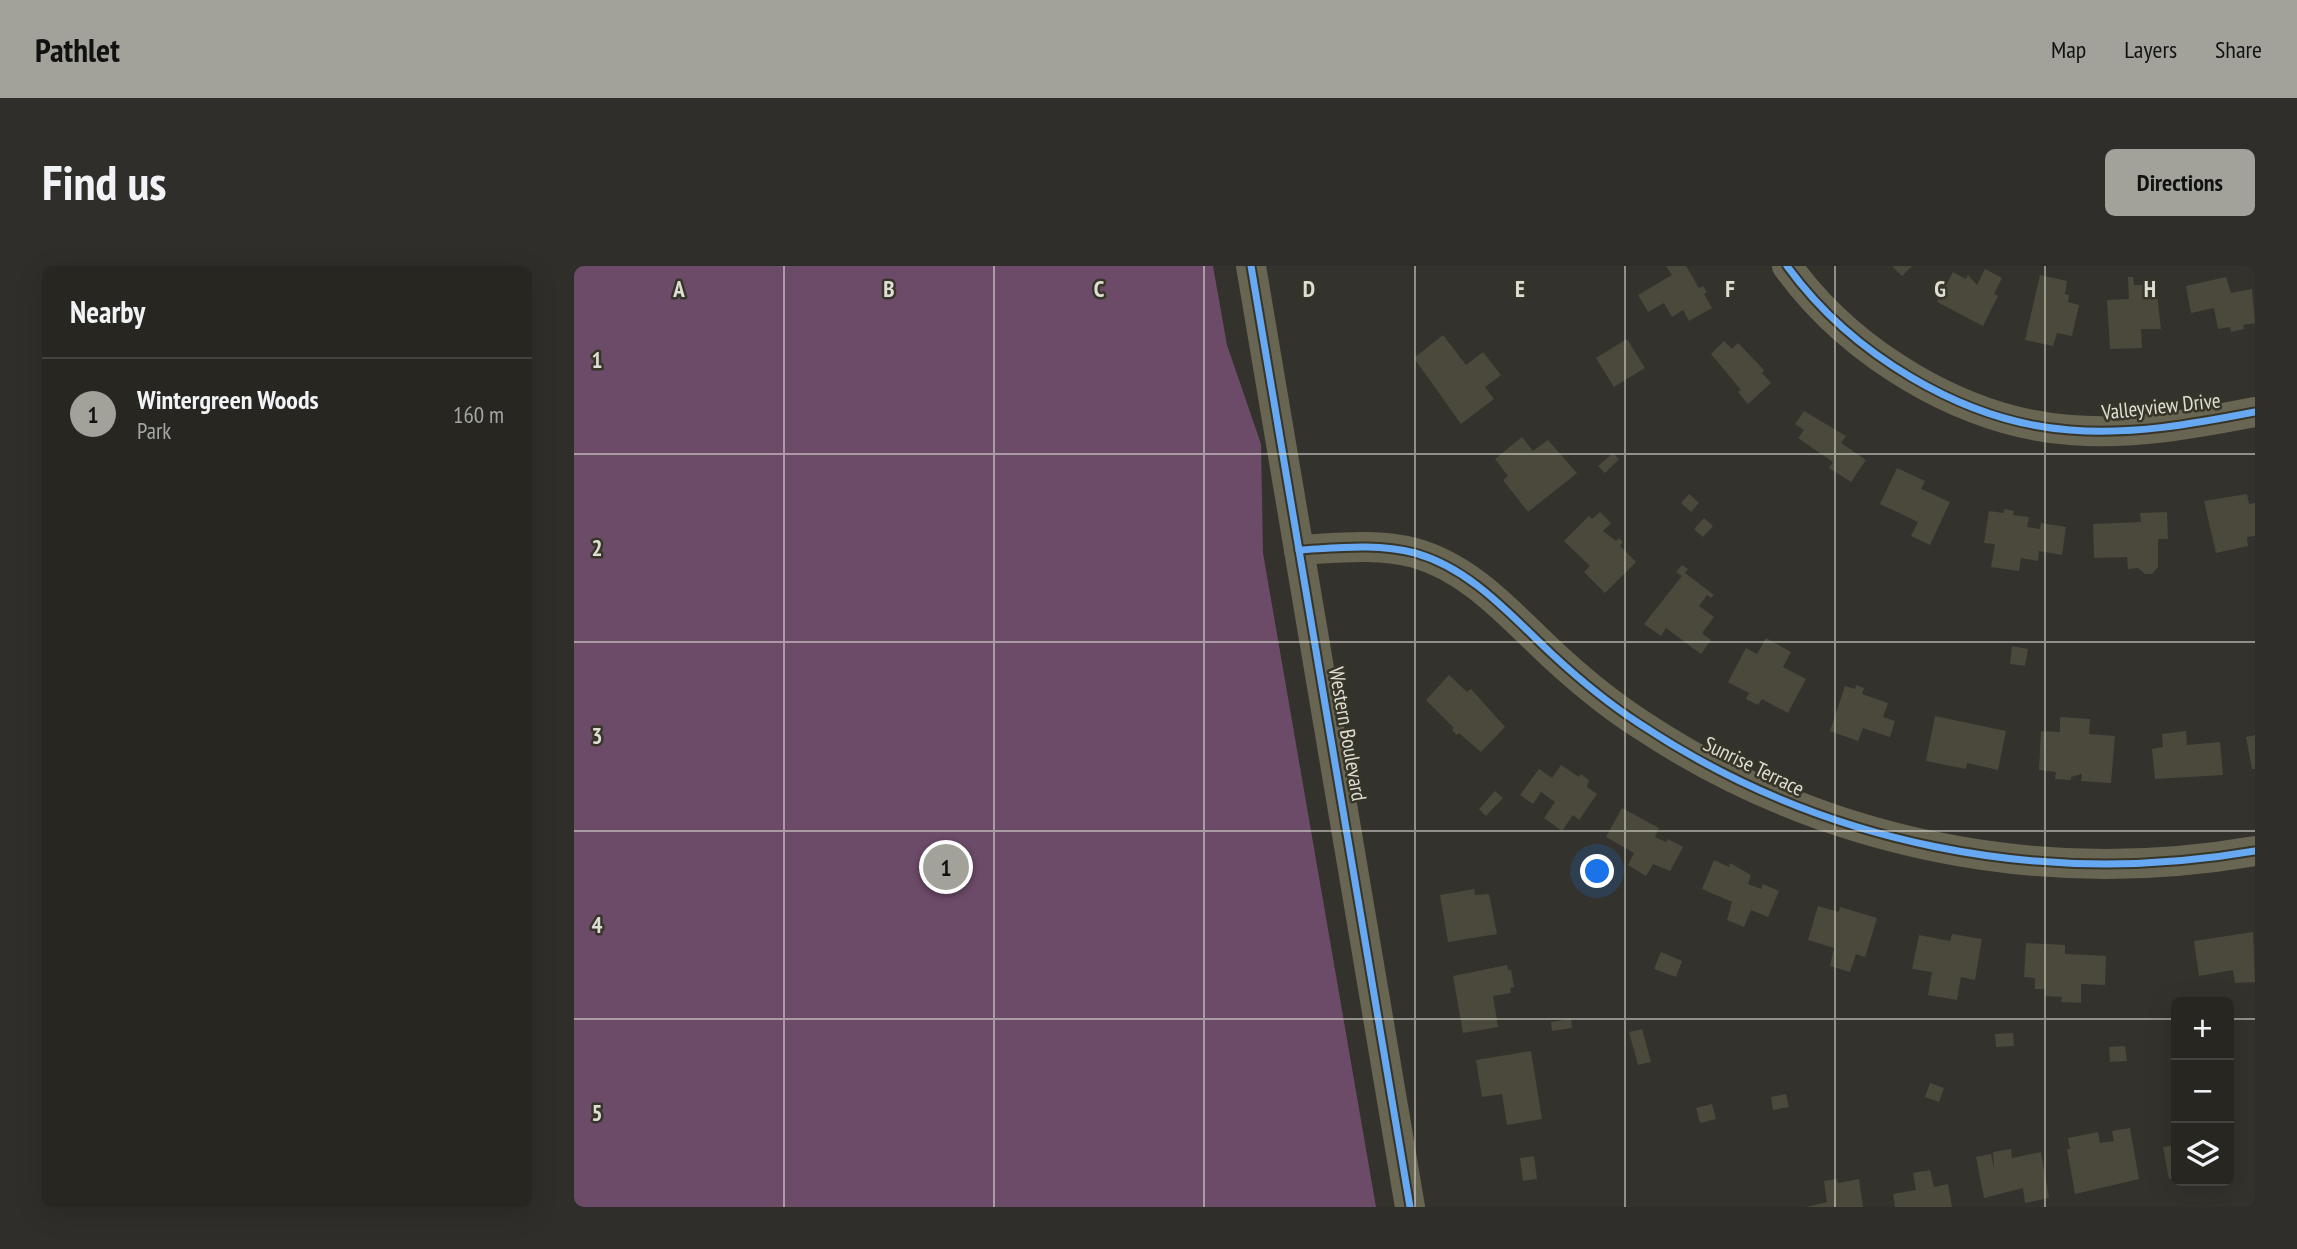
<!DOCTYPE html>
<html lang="en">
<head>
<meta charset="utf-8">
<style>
  :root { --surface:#272621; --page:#2f2e2a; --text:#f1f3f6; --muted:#a4a5a5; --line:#43433f; --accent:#a2a29a }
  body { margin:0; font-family:"PT Sans Narrow",sans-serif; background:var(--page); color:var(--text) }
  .controls { position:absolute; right:21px; bottom:21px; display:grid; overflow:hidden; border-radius:10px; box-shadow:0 7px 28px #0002 }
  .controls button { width:63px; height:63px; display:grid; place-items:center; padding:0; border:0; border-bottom:2px solid var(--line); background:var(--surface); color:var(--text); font:35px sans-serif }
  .you { position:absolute; left:1024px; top:606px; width:24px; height:24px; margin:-18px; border:5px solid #fff; border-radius:50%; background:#1a73e8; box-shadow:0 0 0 10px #1a73e833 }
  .badge { display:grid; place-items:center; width:46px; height:46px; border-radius:50%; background:var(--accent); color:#111; font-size:23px; font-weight:700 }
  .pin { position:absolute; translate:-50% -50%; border:4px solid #fff; box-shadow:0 2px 7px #0006 }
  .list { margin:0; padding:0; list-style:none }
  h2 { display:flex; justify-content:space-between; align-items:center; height:91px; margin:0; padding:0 28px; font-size:30px }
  h2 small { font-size:23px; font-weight:400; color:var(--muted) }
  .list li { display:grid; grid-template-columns:46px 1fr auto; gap:21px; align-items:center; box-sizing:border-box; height:112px; padding:0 28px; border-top:2px solid var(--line) }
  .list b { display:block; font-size:26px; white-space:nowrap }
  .list p { margin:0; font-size:23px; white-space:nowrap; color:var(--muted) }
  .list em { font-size:23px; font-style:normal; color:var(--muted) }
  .icon { flex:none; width:38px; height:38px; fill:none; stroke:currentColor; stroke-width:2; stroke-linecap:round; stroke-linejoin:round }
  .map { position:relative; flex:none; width:1681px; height:941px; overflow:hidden; border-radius:10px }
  header { display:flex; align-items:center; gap:42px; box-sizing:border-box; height:98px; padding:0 35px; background:var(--accent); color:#111 }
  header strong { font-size:33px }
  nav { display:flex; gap:38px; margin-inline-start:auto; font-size:24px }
  .intro { display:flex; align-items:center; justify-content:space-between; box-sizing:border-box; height:168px; padding:0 42px }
  h1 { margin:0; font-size:49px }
  .button { padding:18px 32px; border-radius:10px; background:var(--accent); color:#111; font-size:24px; font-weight:700 }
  main { display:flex; gap:42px; padding:0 42px }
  aside { flex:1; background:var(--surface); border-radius:10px; box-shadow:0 7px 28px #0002 }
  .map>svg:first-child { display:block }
  .green { fill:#6c4b69 }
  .building { fill:#4a493c }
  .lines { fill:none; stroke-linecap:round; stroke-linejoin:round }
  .minor { stroke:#686553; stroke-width:30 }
  .cycleway-casing { stroke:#373528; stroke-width:11 }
  .cycleway { stroke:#66a8f1; stroke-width:7 }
  .grid { fill:none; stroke:#deded5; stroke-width:2; stroke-opacity:0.55 }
  .labels { text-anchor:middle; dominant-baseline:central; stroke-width:5; stroke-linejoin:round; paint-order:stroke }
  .street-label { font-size:21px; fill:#deded5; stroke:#373528 }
  .grid-label { font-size:23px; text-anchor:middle; font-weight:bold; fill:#deded5; stroke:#373528; stroke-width:5; stroke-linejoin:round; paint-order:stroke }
</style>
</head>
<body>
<header>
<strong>Pathlet</strong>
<nav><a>Map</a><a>Layers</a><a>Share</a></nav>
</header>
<div class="intro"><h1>Find us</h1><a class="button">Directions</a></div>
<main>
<aside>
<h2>Nearby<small></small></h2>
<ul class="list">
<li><span class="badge">1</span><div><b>Wintergreen Woods</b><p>Park</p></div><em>160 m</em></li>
</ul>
</aside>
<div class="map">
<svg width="1681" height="941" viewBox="0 0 1681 941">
  <rect width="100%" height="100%" fill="#34322c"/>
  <path class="green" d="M 0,0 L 639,0 L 653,79 L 687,178 L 689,287 L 802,941 L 0,941 Z"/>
  <g class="building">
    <path d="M 1092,0 L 1112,0 L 1125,22 L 1129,20 L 1133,26 L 1130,28 L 1138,42 L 1115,55 L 1109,44 L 1098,51 L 1090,37 L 1074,46 L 1064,29 L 1098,9 Z"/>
    <path d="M 1318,0 L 1338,0 L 1328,10 Z"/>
    <path d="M 1411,3 L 1428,12 L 1420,28 L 1424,30 L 1409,60 L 1363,36 L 1379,6 L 1392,13 L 1394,9 L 1403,19 Z"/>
    <path d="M 1466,9 L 1493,15 L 1491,28 L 1495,29 L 1494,36 L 1505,39 L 1498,70 L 1483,67 L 1479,80 L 1451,74 Z"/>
    <path d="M 1554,11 L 1559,11 L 1560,19 L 1582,19 L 1587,63 L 1567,63 L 1568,82 L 1536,83 L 1533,34 L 1555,33 Z"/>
    <path d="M 1652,11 L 1657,27 L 1678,23 L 1681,57 L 1669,59 L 1670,63 L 1657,66 L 1656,61 L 1644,63 L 1640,42 L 1617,47 L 1612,20 Z"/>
    <path d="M 869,69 L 892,99 L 909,86 L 927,109 L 911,121 L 920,133 L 887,158 L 840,92 Z"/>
    <path d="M 1053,73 L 1071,102 L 1040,121 L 1022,92 Z"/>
    <path d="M 1150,75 L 1158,83 L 1164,77 L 1190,104 L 1188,107 L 1197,117 L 1174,138 L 1164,126 L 1167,124 L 1137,88 Z"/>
    <path d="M 1230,145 L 1272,170 L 1267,177 L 1292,194 L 1277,216 L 1255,202 L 1259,196 L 1224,172 L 1230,164 L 1221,158 Z"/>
    <path d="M 948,171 L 959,185 L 974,174 L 1003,207 L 954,246 L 929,214 L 934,210 L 921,193 Z"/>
    <path d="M 1039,187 L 1045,193 L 1031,207 L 1024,200 Z"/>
    <path d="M 1323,202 L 1351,215 L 1347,223 L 1376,236 L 1356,279 L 1337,270 L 1344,256 L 1306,238 Z"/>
    <path d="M 1115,228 L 1125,237 L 1117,246 L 1107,237 Z"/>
    <path d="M 1673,228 L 1675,238 L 1681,237 L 1681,270 L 1673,271 L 1674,280 L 1642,287 L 1630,235 Z"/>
    <path d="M 1430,243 L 1440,245 L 1439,249 L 1455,251 L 1453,261 L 1466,263 L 1467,257 L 1492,261 L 1488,289 L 1465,285 L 1464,295 L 1447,292 L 1445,305 L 1417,301 L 1421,278 L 1410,277 L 1415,245 L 1430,247 Z"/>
    <path d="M 1026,246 L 1037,257 L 1029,265 L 1042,275 L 1045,272 L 1049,276 L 1046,280 L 1062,296 L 1031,327 L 1010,306 L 1016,300 L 990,275 L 1015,250 L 1018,253 Z"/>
    <path d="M 1593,246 L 1594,273 L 1584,273 L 1584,301 L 1578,308 L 1571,308 L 1564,302 L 1554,303 L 1553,291 L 1520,292 L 1519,258 L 1567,256 L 1566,247 Z"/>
    <path d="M 1130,252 L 1139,260 L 1129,271 L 1120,263 Z"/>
    <path d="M 1108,299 L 1114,303 L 1111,307 L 1140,329 L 1137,332 L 1133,329 L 1125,340 L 1140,351 L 1128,367 L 1137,374 L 1127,388 L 1092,362 L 1087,370 L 1070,358 L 1108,310 L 1102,306 Z"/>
    <path d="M 1192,372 L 1217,386 L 1209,401 L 1232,413 L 1214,447 L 1188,433 L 1184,439 L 1172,433 L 1175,427 L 1154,416 L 1172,382 L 1183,388 Z"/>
    <path d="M 1438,380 L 1454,383 L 1451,400 L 1436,398 Z"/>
    <path d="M 875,409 L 893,426 L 897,423 L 931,461 L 907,486 L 885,467 L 883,469 L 878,464 L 880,462 L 852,434 Z"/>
    <path d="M 1282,419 L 1290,422 L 1288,428 L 1314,437 L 1309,451 L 1321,455 L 1316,471 L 1289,462 L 1284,475 L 1256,465 L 1271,420 L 1281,423 Z"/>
    <path d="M 1361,450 L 1432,465 L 1424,504 L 1393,497 L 1392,503 L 1352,495 Z"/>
    <path d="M 1486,451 L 1516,453 L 1515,468 L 1541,470 L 1537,517 L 1507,515 L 1508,508 L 1497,511 L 1497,514 L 1481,513 L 1482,506 L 1465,504 L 1467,465 L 1486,466 Z"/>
    <path d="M 1612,465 L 1613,479 L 1646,476 L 1649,509 L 1581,513 L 1578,483 L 1589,481 L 1588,468 Z"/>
    <path d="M 1681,469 L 1681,503 L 1678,503 L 1672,471 Z"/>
    <path d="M 987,499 L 1005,511 L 1007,508 L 1015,514 L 1013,521 L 1023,528 L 1005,554 L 999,549 L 988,565 L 970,552 L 981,536 L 967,526 L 959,538 L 946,529 L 965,503 L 978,512 Z"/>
    <path d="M 921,525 L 929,532 L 912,550 L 905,543 Z"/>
    <path d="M 1048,542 L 1085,562 L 1081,571 L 1092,576 L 1094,573 L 1109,581 L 1096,605 L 1079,598 L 1072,610 L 1054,599 L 1060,587 L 1032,571 Z"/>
    <path d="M 1140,594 L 1155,601 L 1156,597 L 1177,609 L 1174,618 L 1187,623 L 1189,618 L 1205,625 L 1194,651 L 1177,644 L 1170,661 L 1153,654 L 1158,636 L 1128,623 Z"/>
    <path d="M 900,623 L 901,629 L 915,628 L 923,668 L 874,676 L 866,629 Z"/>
    <path d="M 1244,640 L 1265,646 L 1266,641 L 1303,652 L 1291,691 L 1282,688 L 1276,706 L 1256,700 L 1260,682 L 1234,674 Z"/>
    <path d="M 1679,666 L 1681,716 L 1661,717 L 1659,704 L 1625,710 L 1620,675 Z"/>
    <path d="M 1378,668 L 1408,673 L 1401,714 L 1387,711 L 1383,734 L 1354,729 L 1358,706 L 1338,703 L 1345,669 L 1376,675 Z"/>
    <path d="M 1452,677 L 1491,679 L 1491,688 L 1532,690 L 1531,719 L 1507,718 L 1507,737 L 1487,736 L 1488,731 L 1471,730 L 1471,723 L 1461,723 L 1461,712 L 1450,711 Z"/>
    <path d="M 1087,686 L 1108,695 L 1102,711 L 1080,703 Z"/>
    <path d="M 933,699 L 934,704 L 937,704 L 940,721 L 936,722 L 937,727 L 919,730 L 924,761 L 889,767 L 879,710 Z"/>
    <path d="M 997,753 L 998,762 L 978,765 L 977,756 Z"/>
    <path d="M 1068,763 L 1077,796 L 1064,799 L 1055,766 Z"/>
    <path d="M 1439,767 L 1440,780 L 1422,781 L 1421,768 Z"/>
    <path d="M 1551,780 L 1553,795 L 1536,796 L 1535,781 Z"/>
    <path d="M 957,785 L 968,853 L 933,859 L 928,828 L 908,831 L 902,794 Z"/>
    <path d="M 1356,817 L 1370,822 L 1365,836 L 1351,831 Z"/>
    <path d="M 1212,828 L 1215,841 L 1199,844 L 1197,831 Z"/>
    <path d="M 1138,838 L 1142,853 L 1126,857 L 1122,842 Z"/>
    <path d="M 1556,862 L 1565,913 L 1501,928 L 1493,883 L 1496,883 L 1494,872 L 1524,866 L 1526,877 L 1540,875 L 1538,865 Z"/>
    <path d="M 1602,879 L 1602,912 L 1595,913 L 1589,881 Z"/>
    <path d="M 1437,883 L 1438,892 L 1467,886 L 1475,932 L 1451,937 L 1449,922 L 1410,932 L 1402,891 L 1417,888 L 1420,903 L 1419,886 Z"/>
    <path d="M 960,890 L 963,913 L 949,915 L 946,892 Z"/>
    <path d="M 1356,904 L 1360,921 L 1374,918 L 1378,941 L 1321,941 L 1319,928 L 1342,924 L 1339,907 Z"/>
    <path d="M 1263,913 L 1264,917 L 1285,913 L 1289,941 L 1232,941 L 1253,936 L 1250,915 Z"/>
  </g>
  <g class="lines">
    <g class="minor">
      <path d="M 677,0 L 836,941"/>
      <path d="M 1213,0 C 1276,87 1388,156 1496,164 C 1559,169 1619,158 1681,146"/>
      <path d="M 725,284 C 763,282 803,277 841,287 C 898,303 938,351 979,389 C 1006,414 1035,438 1066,458 C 1248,579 1467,622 1681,585"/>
    </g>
    <defs>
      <g id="cycleway">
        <path d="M 677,0 L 836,941"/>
        <path d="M 1213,0 C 1276,87 1388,156 1496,164 C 1559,169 1619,158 1681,146"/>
        <path d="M 725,284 C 763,282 803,277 841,287 C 898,303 938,351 979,389 C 1006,414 1035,438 1066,458 C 1248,579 1467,622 1681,585"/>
      </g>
    </defs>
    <use href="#cycleway" class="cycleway-casing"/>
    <use href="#cycleway" class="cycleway"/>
  </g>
  <path class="grid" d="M 210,0 L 210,941M 420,0 L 420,941M 630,0 L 630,941M 841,0 L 841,941M 1051,0 L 1051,941M 1261,0 L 1261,941M 1471,0 L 1471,941M 0,188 L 1681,188M 0,376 L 1681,376M 0,565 L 1681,565M 0,753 L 1602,753M 1655,753 L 1681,753"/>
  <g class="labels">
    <g class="street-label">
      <text transform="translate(1587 140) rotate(-6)">Valleyview Drive</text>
      <text transform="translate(774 468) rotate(80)">Western Boulevard</text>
      <text transform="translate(1180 500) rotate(26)">Sunrise Terrace</text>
    </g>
  </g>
  <g class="grid-label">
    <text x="105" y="31">A</text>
    <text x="315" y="31">B</text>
    <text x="525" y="31">C</text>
    <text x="735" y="31">D</text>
    <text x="946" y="31">E</text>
    <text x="1156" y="31">F</text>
    <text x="1366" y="31">G</text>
    <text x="1576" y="31">H</text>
    <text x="23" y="102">1</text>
    <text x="23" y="290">2</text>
    <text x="23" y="478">3</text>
    <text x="23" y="667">4</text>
    <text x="23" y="855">5</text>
  </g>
</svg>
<div class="controls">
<button>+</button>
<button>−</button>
<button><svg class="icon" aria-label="layers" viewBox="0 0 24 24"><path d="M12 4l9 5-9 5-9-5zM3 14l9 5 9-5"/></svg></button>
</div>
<div class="you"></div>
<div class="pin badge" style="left:372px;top:601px">1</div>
</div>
</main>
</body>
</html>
